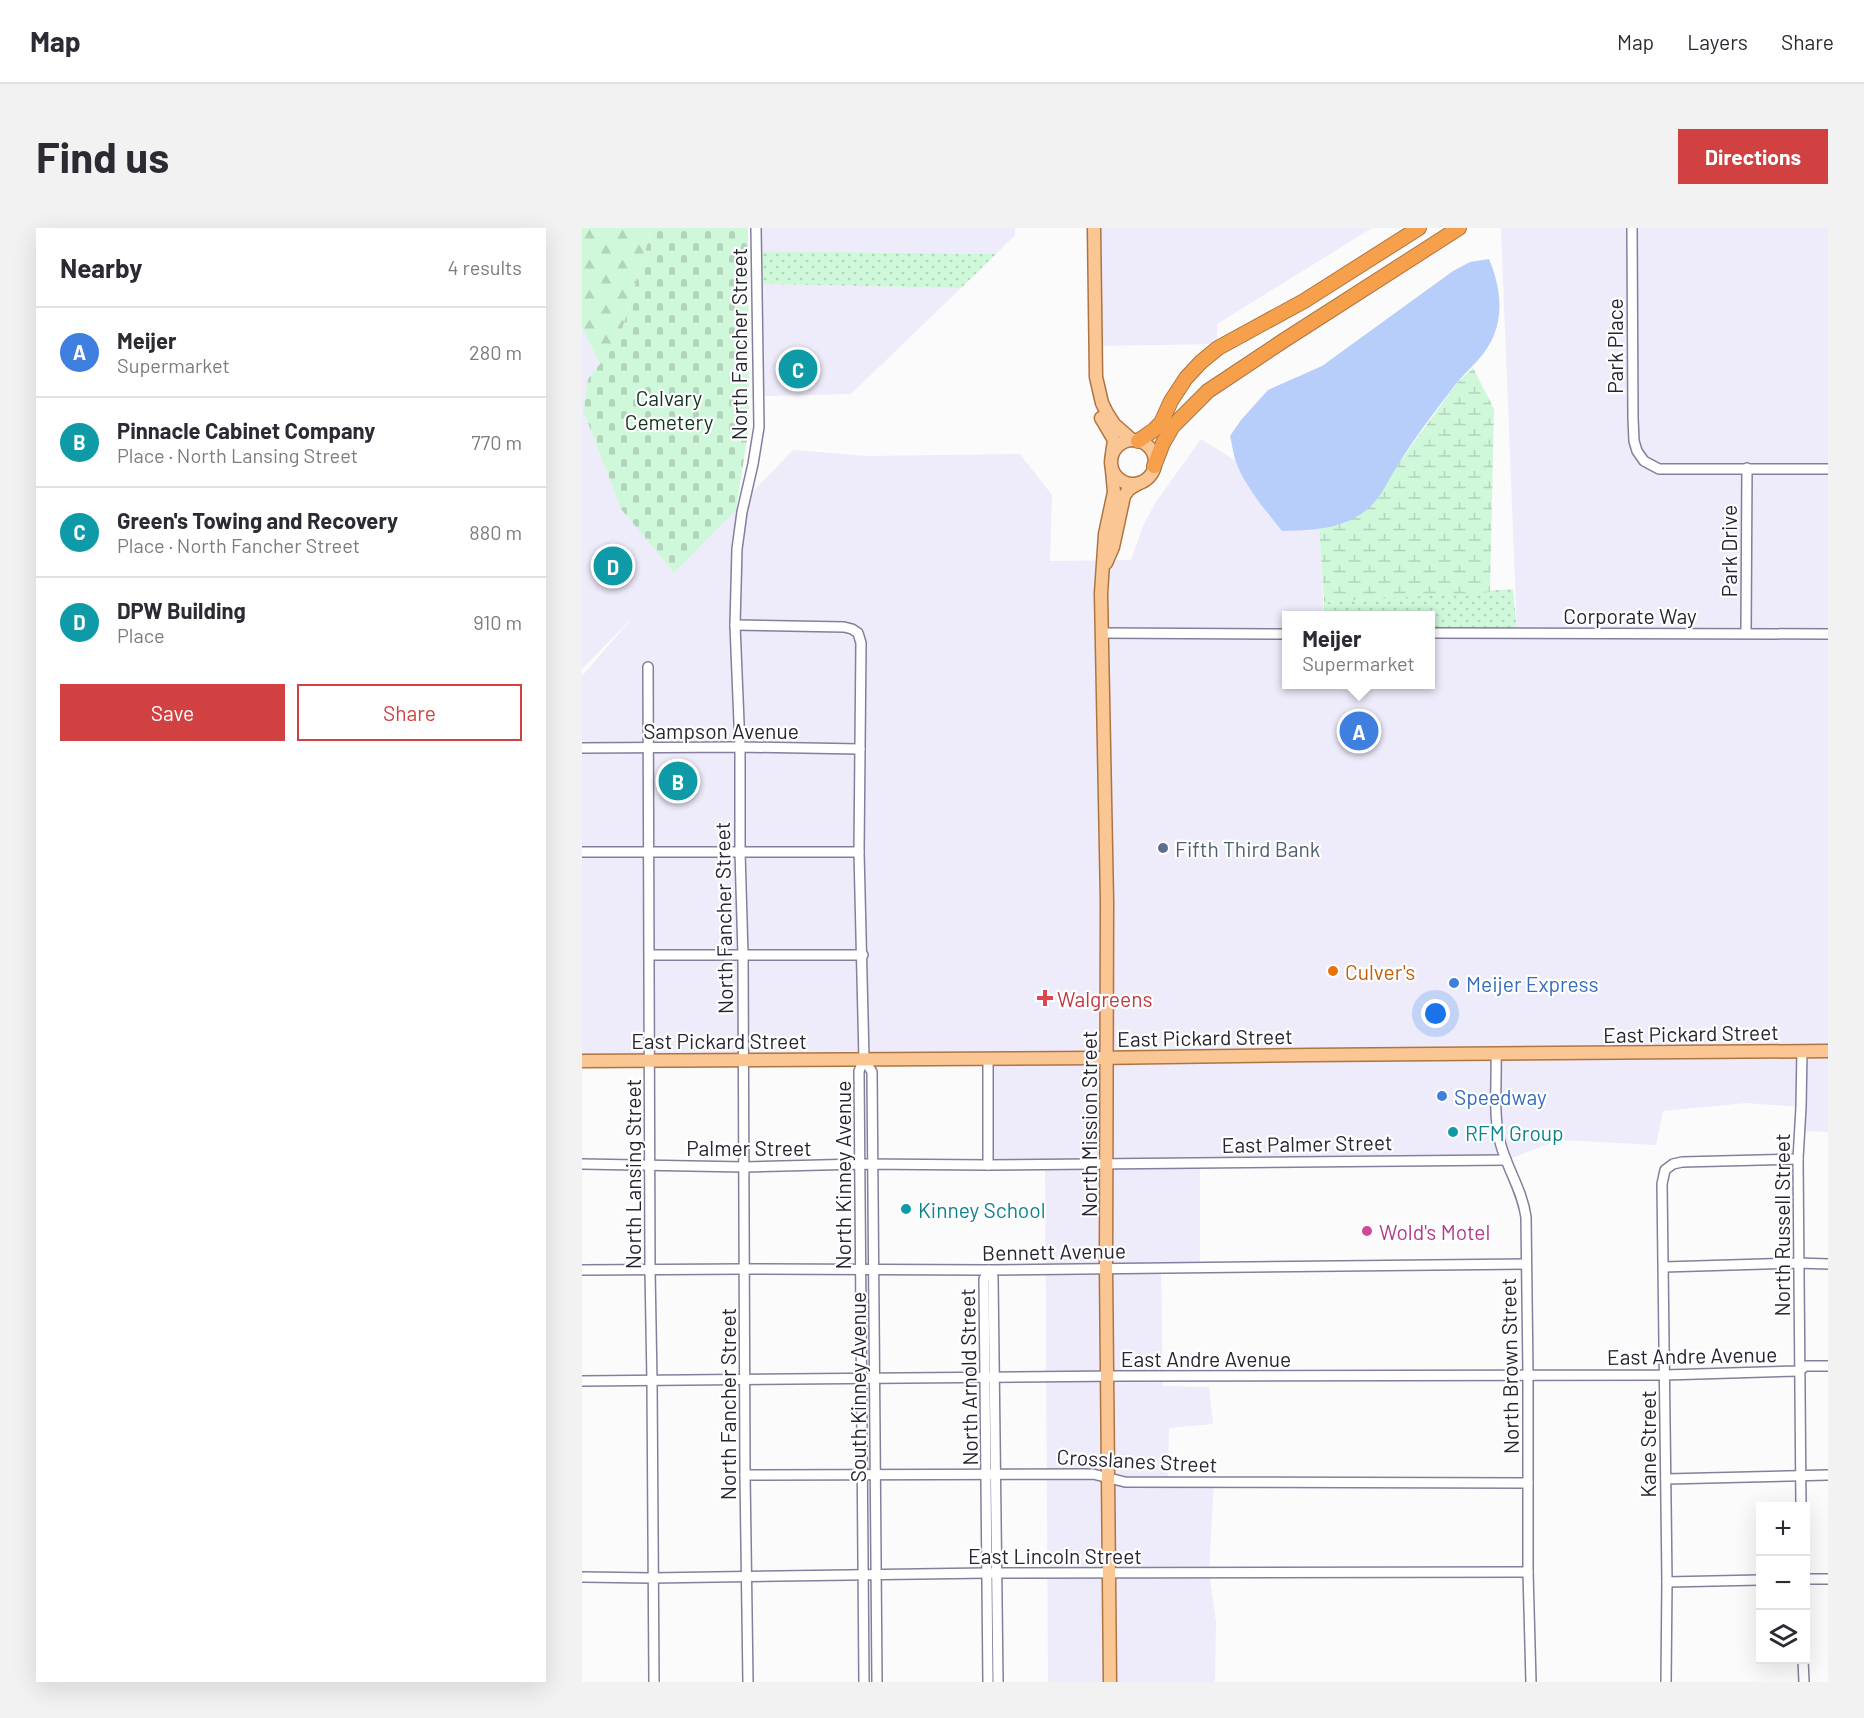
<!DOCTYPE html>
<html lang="en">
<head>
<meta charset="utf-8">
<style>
  :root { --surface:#fff; --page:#f2f2f3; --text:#2b2b33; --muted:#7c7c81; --line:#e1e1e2; --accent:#d14142 }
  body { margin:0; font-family:Barlow,sans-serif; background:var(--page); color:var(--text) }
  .controls { position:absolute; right:18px; bottom:18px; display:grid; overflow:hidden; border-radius:0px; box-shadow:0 6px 24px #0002 }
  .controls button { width:54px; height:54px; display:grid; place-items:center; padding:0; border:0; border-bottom:2px solid var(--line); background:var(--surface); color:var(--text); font:30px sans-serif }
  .you { position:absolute; left:854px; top:786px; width:21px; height:21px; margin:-15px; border:4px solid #fff; border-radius:50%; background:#1a73e8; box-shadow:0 0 0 9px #1a73e833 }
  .badge { display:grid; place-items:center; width:39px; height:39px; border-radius:50%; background:var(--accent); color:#fff; font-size:20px; font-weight:700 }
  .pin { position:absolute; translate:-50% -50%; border:3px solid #fff; box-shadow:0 2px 6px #0006 }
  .popup { position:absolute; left:700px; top:383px; width:153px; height:78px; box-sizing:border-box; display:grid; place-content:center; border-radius:0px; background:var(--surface); filter:drop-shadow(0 2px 4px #0005); font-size:20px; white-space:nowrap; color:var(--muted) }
  .popup b { font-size:22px; color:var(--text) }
  .popup::after { content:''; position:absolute; left:50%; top:100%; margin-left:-12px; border:12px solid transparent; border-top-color:var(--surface) }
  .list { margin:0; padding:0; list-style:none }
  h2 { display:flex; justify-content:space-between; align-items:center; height:78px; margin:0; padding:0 24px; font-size:26px }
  h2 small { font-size:20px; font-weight:400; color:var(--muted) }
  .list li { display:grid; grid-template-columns:39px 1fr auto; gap:18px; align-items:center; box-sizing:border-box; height:90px; padding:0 24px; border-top:2px solid var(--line) }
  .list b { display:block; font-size:22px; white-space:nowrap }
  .list p { margin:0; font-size:20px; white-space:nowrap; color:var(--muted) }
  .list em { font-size:20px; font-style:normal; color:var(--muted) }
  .actions { display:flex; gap:12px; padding:18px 24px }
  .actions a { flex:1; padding:14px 0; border:2px solid var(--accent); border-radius:0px; text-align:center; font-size:21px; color:var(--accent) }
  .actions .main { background:var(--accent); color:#fff }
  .icon { flex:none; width:33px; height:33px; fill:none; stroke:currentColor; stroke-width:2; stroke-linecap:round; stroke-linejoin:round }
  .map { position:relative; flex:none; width:1246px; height:1454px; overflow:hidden; border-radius:0px }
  header { display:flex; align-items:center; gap:36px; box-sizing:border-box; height:84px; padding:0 30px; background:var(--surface); border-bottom:2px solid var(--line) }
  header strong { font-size:28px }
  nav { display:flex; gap:33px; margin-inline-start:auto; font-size:21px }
  .intro { display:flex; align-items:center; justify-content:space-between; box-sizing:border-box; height:144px; padding:0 36px }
  h1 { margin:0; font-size:42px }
  .button { padding:15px 27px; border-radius:0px; background:var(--accent); color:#fff; font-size:21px; font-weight:700 }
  main { display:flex; gap:36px; padding:0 36px }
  aside { flex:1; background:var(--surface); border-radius:0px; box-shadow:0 6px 24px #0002 }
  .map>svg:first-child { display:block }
  .built { fill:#eeebfb }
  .grass { fill:url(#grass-dots) }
  .forest { fill:url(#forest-firs) }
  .wetland { fill:url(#wetland-marsh) }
  .cemetery { fill:url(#cemetery-stones) }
  .water { fill:#b7cefb }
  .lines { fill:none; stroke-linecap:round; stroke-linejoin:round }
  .minor-casing { stroke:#857f9d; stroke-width:12 }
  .major-casing { stroke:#ae7543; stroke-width:15 }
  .highway-casing { stroke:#ae7543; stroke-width:16 }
  .minor { stroke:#fff; stroke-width:9 }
  .major { stroke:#fac694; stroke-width:12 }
  .highway { stroke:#f6a04c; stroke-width:14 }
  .service-dot { fill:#5c6f8a; stroke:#fff; stroke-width:2 }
  .food-dot { fill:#e8710a; stroke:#fff; stroke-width:2 }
  .shop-dot { fill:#3f7fe0; stroke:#fff; stroke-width:2 }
  .health-dot { fill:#e0444e; stroke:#fff; stroke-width:2 }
  .culture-dot { fill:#0f9aa8; stroke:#fff; stroke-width:2 }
  .hotel-dot { fill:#d1479c; stroke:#fff; stroke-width:2 }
  .labels { text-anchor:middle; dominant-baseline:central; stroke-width:4.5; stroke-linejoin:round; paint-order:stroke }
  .street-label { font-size:21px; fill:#282532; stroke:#fff }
  .park-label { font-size:21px; fill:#0f341d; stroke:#fff }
  .service-label { font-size:21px; fill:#4e5e75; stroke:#fff; text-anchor:start }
  .food-label { font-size:21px; fill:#c56008; stroke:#fff; text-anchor:start }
  .shop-label { font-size:21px; fill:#366cbe; stroke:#fff; text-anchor:start }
  .health-label { font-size:21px; fill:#be3a42; stroke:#fff; text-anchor:start }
  .culture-label { font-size:21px; fill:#0d838f; stroke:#fff; text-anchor:start }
  .hotel-label { font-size:21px; fill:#b23c85; stroke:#fff; text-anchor:start }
</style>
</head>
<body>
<header>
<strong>Map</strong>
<nav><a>Map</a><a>Layers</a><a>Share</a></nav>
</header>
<div class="intro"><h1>Find us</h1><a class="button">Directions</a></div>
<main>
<aside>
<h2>Nearby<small>4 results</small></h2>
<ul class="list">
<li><span class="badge" style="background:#3f7fe0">A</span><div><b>Meijer</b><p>Supermarket</p></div><em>280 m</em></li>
<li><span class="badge" style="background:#0f9aa8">B</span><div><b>Pinnacle Cabinet Company</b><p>Place · North Lansing Street</p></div><em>770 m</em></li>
<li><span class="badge" style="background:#0f9aa8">C</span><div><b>Green's Towing and Recovery</b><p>Place · North Fancher Street</p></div><em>880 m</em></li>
<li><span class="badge" style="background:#0f9aa8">D</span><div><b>DPW Building</b><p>Place</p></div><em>910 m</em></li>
</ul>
<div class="actions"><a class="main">Save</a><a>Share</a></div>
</aside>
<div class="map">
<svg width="1246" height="1454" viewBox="0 0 1246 1454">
  <defs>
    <pattern id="grass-dots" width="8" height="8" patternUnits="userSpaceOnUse" patternTransform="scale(1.5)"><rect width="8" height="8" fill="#cff7d9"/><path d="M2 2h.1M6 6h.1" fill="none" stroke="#b2d4bb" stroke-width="1.8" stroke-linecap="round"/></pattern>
    <pattern id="forest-firs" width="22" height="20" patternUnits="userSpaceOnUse" patternTransform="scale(1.5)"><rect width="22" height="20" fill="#cff7d9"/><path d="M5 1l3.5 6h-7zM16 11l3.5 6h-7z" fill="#b2d4bb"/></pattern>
    <pattern id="wetland-marsh" width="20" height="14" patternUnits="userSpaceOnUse" patternTransform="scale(1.5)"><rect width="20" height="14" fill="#cff7d9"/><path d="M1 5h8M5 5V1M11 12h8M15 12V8" fill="none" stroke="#b2d4bb"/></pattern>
    <pattern id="cemetery-stones" width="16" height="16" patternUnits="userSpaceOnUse" patternTransform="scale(1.5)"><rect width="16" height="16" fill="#cff7d9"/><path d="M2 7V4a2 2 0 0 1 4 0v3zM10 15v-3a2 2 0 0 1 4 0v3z" fill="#b2d4bb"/></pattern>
  </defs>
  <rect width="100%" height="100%" fill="#fbfbfb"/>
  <g class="built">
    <path d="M 175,0 L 433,0 L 433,7 L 414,26 L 175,23 Z"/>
    <path d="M 512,0 L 790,0 L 635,96 L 635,116 L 513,118 Z"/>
    <path d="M 919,0 L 1246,0 L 1246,904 L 1217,903 L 1219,879 L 1164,875 L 1081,883 L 1074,917 L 978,912 L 924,932 L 618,935 L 618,1039 L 579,1040 L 581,1158 L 627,1159 L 631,1196 L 587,1200 L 586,1253 L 632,1254 L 627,1344 L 634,1394 L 633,1454 L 466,1454 L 463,937 L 406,937 L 406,831 L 0,833 L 0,448 L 53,387 L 0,441 L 0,100 L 18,136 L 6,151 L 1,182 L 39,281 L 92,345 L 211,222 L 285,228 L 438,226 L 470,267 L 468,333 L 549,332 L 561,298 L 574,274 L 619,211 L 654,233 L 663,251 L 686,286 L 700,302 L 737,301 L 742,387 L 705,388 L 705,456 L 849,456 L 849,405 L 935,404 Z"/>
    <path d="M 176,56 L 379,60 L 269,166 L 178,168 Z"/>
  </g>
  <g class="grass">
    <path d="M 175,23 L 414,26 L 379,60 L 176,56 Z"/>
    <path d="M 931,361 L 935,404 L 849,405 L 849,388 L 742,388 L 742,374 Z"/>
  </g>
  <path class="forest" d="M 0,0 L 70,0 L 37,112 L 18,136 L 0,100 Z"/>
  <path class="wetland" d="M 891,140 L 912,181 L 908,364 L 742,374 L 737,301 L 763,295 L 817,235 L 875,155 Z"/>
  <path class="cemetery" d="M 70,0 L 166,0 L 167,199 L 154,282 L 92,345 L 39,281 L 1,182 L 6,151 L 37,112 Z"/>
  <path class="water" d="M 907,31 C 917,55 922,82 912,107 C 903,129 887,140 873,157 C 854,182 834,208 817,235 C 805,253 799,273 779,286 C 755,302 729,302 700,303 C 684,283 661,256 653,231 C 651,224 650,216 648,208 L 659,192 L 686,162 L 740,138 L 871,43 L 888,34 Z"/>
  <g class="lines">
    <defs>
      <g id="minor">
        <path d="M 1050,0 L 1051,190 L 1052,213 L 1055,223 L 1062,233 L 1077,241 L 1246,241"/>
        <path d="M 153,397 L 262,399 L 270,401 L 276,405 L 279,415 L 277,624 L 282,831 L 277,843 C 280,1046 279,1250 282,1454"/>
        <path d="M 519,405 L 705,406"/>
        <path d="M 849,405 L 1246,406"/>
        <path d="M 1164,405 L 1165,240"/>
        <path d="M 66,439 L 68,1042 L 70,1153 L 72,1454"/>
        <path d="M 0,520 L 158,519 L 278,521"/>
        <path d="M 0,624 L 277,624"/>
        <path d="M 68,727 L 281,727"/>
        <path d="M 914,826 C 915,855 911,887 918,914 C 925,941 940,961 944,989 L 946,1146 L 946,1344 L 949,1454"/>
        <path d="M 282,831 L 290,844 L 295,1454"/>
        <path d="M 0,936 L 163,939 L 278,936 L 406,937 L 924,932"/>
        <path d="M 406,937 L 406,831"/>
        <path d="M 1082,1039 L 1216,1035 L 1246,1036"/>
        <path d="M 0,1042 L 163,1041 L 407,1042 L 944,1036"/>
        <path d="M 407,1042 L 411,1049 L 416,1454"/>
        <path d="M 0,1153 L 537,1148 L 1083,1147 L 1216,1143 L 1224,1138 L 1246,1138"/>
        <path d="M 163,1247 L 511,1246 L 543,1254 L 946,1255"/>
        <path d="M 1084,1251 L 1246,1247"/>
        <path d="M 1219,1278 L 1216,931 L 1219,879 L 1220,823"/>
        <path d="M 0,1349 L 70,1350 L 405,1345 L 946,1344"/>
        <path d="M 1224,1351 L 1246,1351"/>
        <path d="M 1085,1354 L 1178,1352"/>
        <path d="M 1221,1432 L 1222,1454"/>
        <path d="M 166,1454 L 163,1247 L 161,727 L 158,624 L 158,519 L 153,397 L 155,321 L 160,284 L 171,236 L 177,199 L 174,0"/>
        <path d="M 406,1454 L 402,1051 L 407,1042"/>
        <path d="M 1084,1454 L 1085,1354 L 1080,956 L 1083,942 L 1091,936 L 1100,934 L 1216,931"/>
      </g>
      <g id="major">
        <path d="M 512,0 L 514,149 L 520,175 L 525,185 L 532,196 L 550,212"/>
        <path d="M 519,190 L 532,212 L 530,226"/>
        <circle cx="551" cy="234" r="22"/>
        <path d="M 524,335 L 531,319 L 542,268 L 547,261 L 557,255"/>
        <path d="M 0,833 L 513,830 L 729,827 L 1246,823"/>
        <path d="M 528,1454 L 524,1040 L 525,673 L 519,365 L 523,306 L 532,264 L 530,242"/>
      </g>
      <g id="highway">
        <path d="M 556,213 L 572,202 L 579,195 L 589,173 L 604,150 L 619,134 L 636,120 L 722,73 L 837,0"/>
        <path d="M 572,238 L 581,215 L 591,198 L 626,163 L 701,113 L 877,0"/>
      </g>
    </defs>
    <use href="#minor" class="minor-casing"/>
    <use href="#major" class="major-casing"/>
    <use href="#highway" class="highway-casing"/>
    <use href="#minor" class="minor"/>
    <use href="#major" class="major"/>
    <use href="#highway" class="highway"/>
  </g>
  <circle class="service-dot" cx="581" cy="620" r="6"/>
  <circle class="food-dot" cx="751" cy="743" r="6"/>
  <g class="shop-dot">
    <circle cx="872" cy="755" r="6"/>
    <circle cx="860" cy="868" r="6"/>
  </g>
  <path class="health-dot" d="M460 761h6v6h6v6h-6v6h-6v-6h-6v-6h6z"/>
  <g class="culture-dot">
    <circle cx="871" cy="904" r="6"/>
    <circle cx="324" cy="981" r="6"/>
  </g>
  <circle class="hotel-dot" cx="785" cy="1003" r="6"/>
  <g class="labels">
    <g class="street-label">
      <text transform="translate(156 116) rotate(-90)">North Fancher Street</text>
      <text transform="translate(1032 118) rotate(-90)">Park Place</text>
      <text transform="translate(1146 323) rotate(-90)">Park Drive</text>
      <text x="1048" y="387">Corporate Way</text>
      <text x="139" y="502">Sampson Avenue</text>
      <text transform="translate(141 690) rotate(-91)">North Fancher Street</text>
      <text transform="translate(1109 805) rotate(-1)">East Pickard Street</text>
      <text transform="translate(623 809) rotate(-1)">East Pickard Street</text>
      <text x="137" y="812">East Pickard Street</text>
      <text transform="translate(506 896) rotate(-90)">North Mission Street</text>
      <text transform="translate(725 915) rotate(-1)">East Palmer Street</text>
      <text x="167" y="919">Palmer Street</text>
      <text transform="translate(50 946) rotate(-90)">North Lansing Street</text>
      <text transform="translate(260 947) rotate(-90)">North Kinney Avenue</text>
      <text transform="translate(1199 997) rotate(-90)">North Russell Street</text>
      <text transform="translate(472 1023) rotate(-1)">Bennett Avenue</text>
      <text transform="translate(1110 1127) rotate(-1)">East Andre Avenue</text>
      <text x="624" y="1130">East Andre Avenue</text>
      <text transform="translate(927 1138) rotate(-91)">North Brown Street</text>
      <text transform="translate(386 1149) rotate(-91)">North Arnold Street</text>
      <text transform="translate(275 1159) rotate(-90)">South Kinney Avenue</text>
      <text transform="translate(145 1176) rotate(-90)">North Fancher Street</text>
      <text transform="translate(1065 1216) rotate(-90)">Kane Street</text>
      <text transform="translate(555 1232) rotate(3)">Crosslanes Street</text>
      <text x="473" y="1327">East Lincoln Street</text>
    </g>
    <g class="park-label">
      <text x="87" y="169">Calvary<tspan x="87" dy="24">Cemetery</tspan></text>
    </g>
    <g class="service-label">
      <text x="593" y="620">Fifth Third Bank</text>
    </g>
    <g class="food-label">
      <text x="763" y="743">Culver's</text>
    </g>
    <g class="shop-label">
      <text x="884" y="755">Meijer Express</text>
      <text x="872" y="868">Speedway</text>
    </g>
    <g class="health-label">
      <text x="475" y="770">Walgreens</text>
    </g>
    <g class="culture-label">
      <text x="883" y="904">RFM Group</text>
      <text x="336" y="981">Kinney School</text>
    </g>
    <g class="hotel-label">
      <text x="797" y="1003">Wold's Motel</text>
    </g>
  </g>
</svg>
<div class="controls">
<button>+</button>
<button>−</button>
<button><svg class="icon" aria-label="layers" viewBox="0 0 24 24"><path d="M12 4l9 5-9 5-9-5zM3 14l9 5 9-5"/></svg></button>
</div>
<div class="you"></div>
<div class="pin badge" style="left:777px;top:503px;background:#3f7fe0">A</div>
<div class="popup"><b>Meijer</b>Supermarket</div>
<div class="pin badge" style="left:96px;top:553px;background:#0f9aa8">B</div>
<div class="pin badge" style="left:216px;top:141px;background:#0f9aa8">C</div>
<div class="pin badge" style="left:31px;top:338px;background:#0f9aa8">D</div>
</div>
</main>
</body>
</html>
